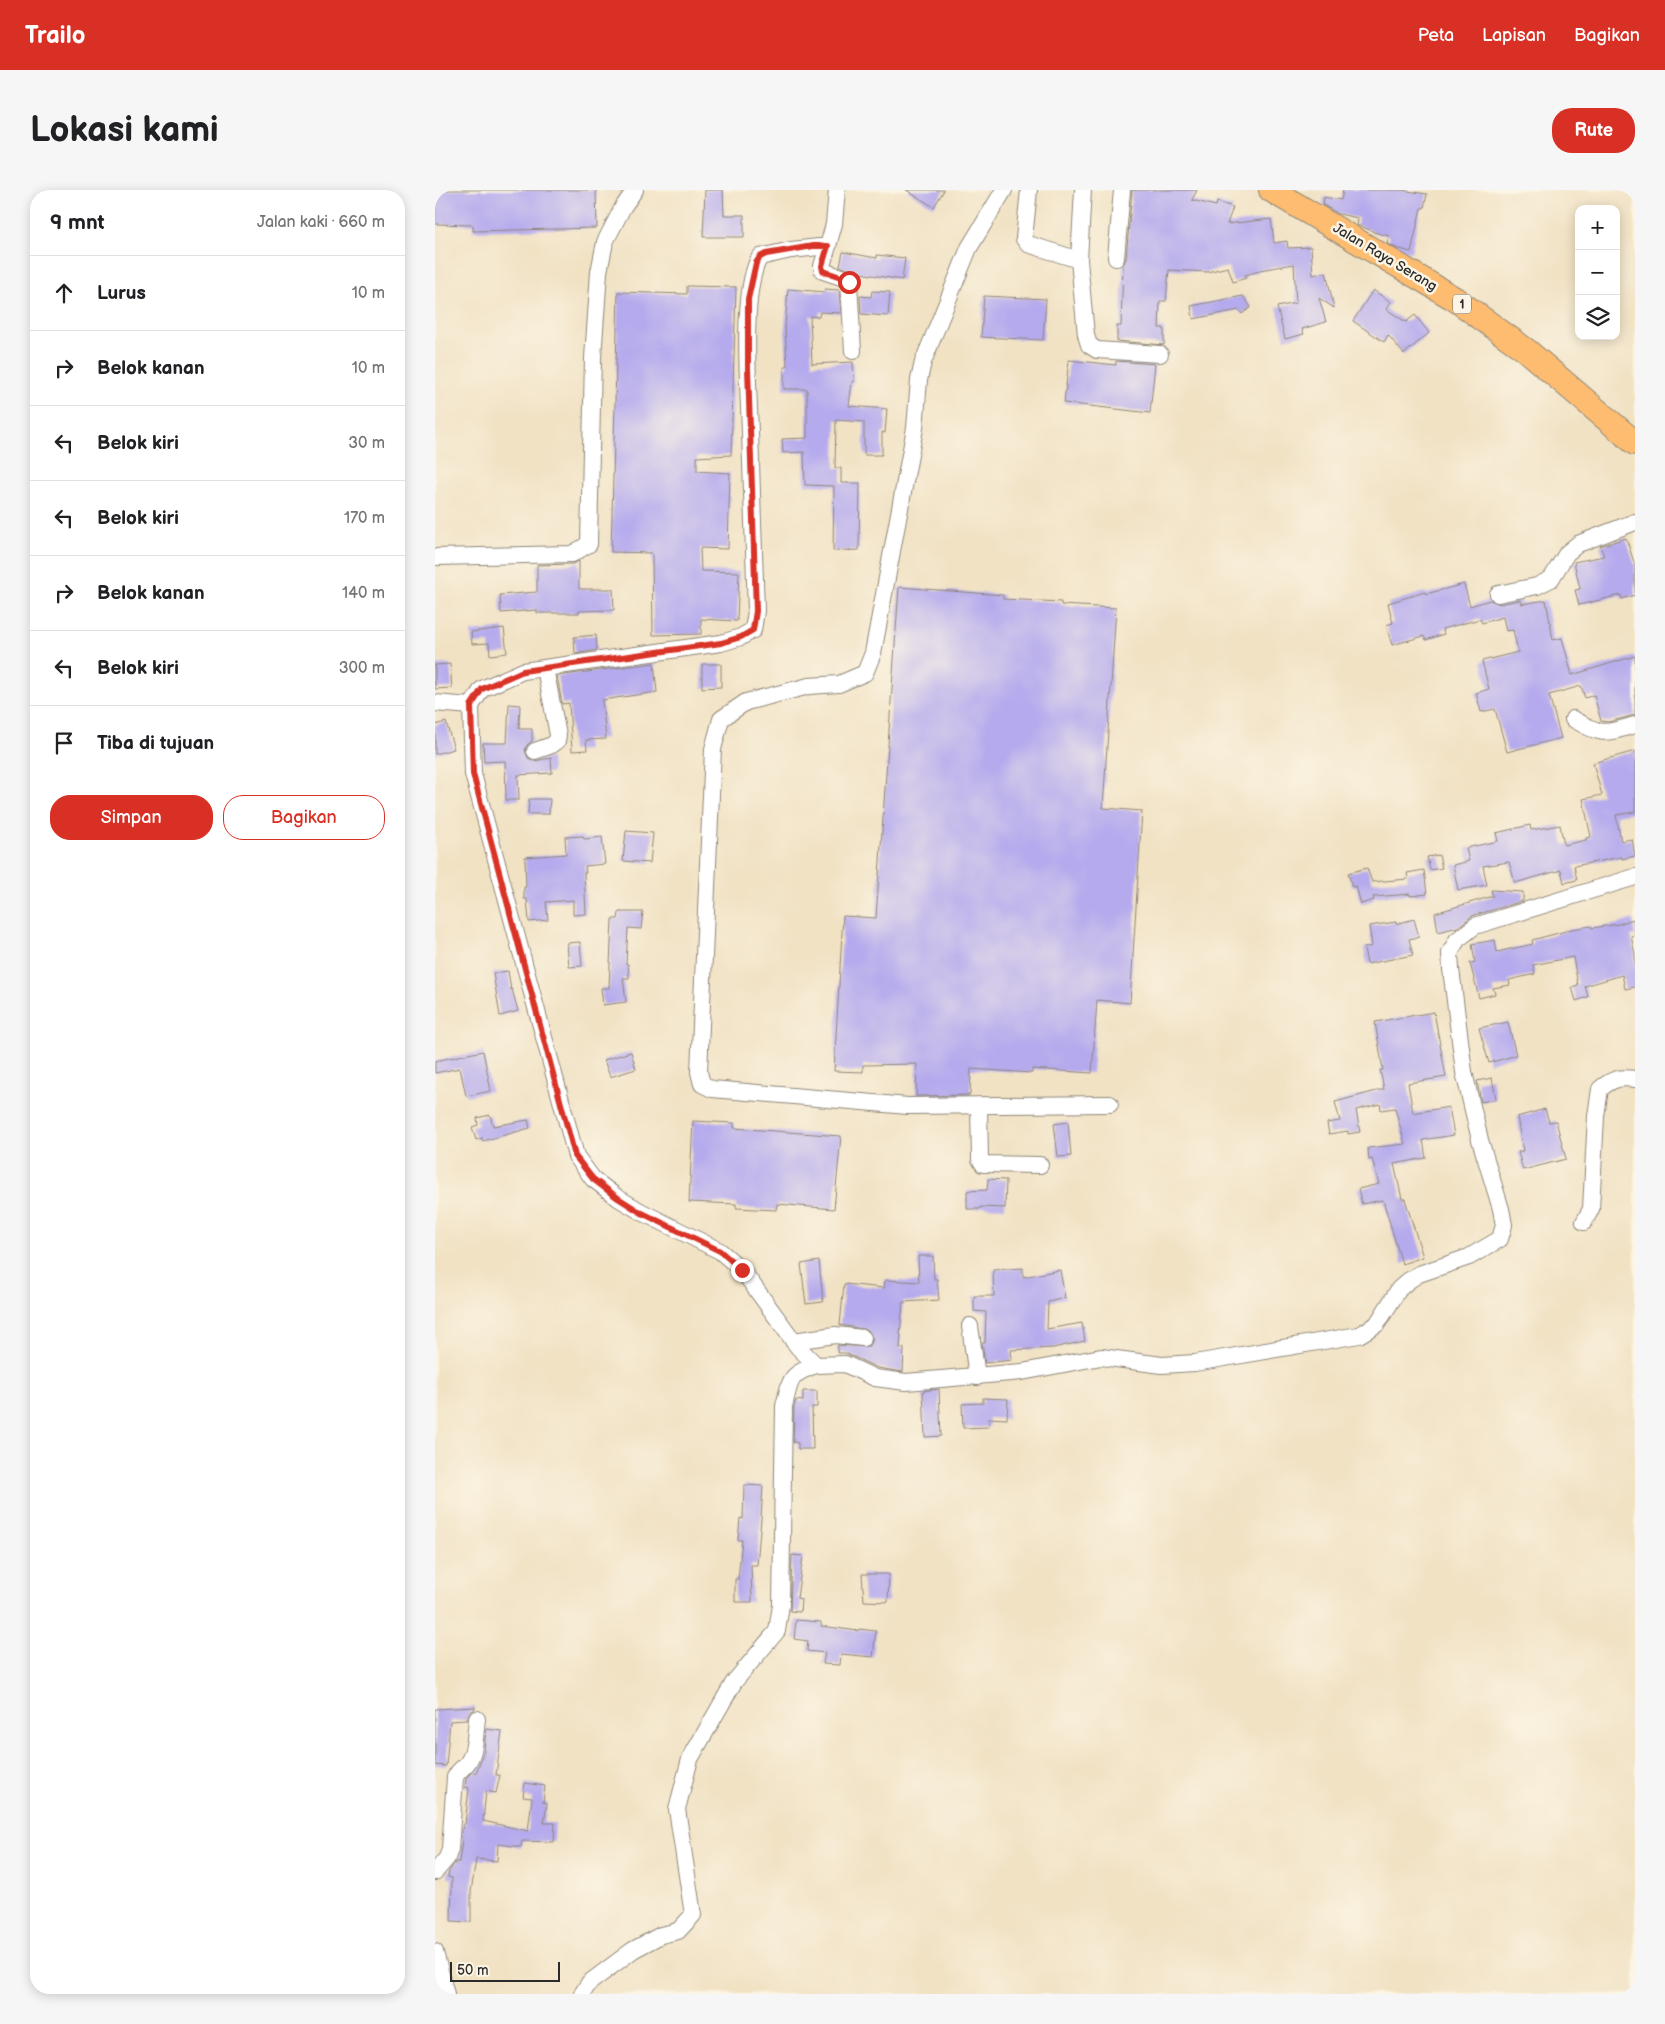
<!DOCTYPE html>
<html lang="id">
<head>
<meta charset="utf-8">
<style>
  :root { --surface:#fff; --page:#f6f6f6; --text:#202124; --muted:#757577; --line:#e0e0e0; --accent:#d93025 }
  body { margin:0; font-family:"Balsamiq Sans",sans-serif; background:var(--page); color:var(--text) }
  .controls { position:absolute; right:15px; top:15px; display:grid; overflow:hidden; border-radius:10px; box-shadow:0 2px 12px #0003 }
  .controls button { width:45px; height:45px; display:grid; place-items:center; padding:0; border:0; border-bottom:1px solid var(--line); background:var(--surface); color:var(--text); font:25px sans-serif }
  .scale { position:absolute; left:15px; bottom:12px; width:110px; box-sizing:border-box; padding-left:5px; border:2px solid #2b2b2b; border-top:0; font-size:14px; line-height:18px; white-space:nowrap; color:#2b2b2b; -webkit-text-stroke:4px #fcf5e5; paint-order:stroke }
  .stop { position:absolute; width:15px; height:15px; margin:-11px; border:4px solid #d93025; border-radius:50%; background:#fff }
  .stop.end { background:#d93025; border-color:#fff; box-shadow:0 1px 5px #0008 }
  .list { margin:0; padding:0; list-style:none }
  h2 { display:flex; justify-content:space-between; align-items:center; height:65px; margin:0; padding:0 20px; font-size:21px }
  h2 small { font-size:16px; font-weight:400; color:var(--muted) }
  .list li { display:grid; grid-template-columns:32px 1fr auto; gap:15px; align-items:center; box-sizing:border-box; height:75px; padding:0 20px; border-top:1px solid var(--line) }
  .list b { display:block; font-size:19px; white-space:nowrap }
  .list em { font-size:16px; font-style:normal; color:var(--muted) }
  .actions { display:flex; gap:10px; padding:15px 20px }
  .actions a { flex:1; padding:11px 0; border:1px solid var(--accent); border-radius:20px; text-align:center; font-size:18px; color:var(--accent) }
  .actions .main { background:var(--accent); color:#fff }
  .icon { flex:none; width:28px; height:28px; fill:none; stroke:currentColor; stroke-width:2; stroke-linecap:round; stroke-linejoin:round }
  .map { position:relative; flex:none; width:1200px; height:1804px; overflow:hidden; border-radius:20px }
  header { display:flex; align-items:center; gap:30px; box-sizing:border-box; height:70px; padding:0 25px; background:var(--accent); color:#fff }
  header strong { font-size:24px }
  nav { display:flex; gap:28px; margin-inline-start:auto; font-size:18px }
  .intro { display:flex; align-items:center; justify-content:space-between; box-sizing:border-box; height:120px; padding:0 30px }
  h1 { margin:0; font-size:35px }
  .button { padding:12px 22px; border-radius:20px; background:var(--accent); color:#fff; font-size:18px; font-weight:700 }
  main { display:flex; gap:30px; padding:0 30px }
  aside { flex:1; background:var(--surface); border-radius:20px; box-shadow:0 2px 12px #0003 }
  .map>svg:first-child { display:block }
  .building { fill:#b5aaed }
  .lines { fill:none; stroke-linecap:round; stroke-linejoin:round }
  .minor-casing { stroke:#8e8678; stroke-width:18 }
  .highway-casing { stroke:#8e8678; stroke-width:26 }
  .minor { stroke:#fff; stroke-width:16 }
  .highway { stroke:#fdbc6f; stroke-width:24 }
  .route { stroke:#d93025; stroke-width:6 }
  .labels { text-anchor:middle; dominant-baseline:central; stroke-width:5; stroke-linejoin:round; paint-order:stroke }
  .shield { fill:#fcf5e5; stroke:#6a6863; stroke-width:1 }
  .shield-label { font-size:12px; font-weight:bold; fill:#2b2b2b }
  .street-label { font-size:14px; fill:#2b2b2b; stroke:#fcf5e5 }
</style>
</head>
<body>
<header>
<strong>Trailo</strong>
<nav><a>Peta</a><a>Lapisan</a><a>Bagikan</a></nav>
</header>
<div class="intro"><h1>Lokasi kami</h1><a class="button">Rute</a></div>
<main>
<aside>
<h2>9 mnt<small>Jalan kaki · 660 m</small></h2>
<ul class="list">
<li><svg class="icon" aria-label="ahead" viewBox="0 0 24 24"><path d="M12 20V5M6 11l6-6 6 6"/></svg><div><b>Lurus</b></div><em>10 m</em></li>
<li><svg class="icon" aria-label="right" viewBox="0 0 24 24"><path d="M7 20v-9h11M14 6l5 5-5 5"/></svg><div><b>Belok kanan</b></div><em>10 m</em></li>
<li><svg class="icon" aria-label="left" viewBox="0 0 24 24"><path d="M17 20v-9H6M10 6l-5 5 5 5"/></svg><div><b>Belok kiri</b></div><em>30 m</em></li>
<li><svg class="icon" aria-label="left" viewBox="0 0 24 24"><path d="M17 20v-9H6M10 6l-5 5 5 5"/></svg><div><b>Belok kiri</b></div><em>170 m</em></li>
<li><svg class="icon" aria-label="right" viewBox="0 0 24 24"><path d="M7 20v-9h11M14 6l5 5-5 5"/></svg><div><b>Belok kanan</b></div><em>140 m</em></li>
<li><svg class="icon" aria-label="left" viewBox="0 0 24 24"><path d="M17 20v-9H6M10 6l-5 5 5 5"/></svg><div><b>Belok kiri</b></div><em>300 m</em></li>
<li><svg class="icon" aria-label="arrive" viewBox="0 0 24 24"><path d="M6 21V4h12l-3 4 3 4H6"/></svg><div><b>Tiba di tujuan</b></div></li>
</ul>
<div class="actions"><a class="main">Simpan</a><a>Bagikan</a></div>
</aside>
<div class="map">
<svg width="1200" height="1804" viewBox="0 0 1200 1804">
  <rect width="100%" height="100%" fill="#fcf5e5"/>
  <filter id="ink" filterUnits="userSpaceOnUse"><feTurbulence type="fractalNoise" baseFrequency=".02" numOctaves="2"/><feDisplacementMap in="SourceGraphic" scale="10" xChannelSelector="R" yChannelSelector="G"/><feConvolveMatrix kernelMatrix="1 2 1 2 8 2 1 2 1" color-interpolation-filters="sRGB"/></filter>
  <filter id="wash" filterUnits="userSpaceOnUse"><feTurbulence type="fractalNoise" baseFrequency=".0096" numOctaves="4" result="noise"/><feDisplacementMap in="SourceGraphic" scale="20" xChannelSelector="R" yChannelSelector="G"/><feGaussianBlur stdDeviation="1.12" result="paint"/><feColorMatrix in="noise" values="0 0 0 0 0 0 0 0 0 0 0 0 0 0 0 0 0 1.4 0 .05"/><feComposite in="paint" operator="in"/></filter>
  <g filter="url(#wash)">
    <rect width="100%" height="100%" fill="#f1e2c4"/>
    <g id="blocks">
      <g class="building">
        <path d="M 0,0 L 161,0 L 162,38 L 38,41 L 38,35 L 0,34 Z"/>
        <path d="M 270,0 L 288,0 L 289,25 L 309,25 L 309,47 L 268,47 Z"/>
        <path d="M 471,0 L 509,0 L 499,17 Z"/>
        <path d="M 697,0 L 762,0 L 757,10 L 781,16 L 782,12 L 798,17 L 792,34 L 836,29 L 839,53 L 852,51 L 853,58 L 876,57 L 878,85 L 891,82 L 899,118 L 884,108 L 891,132 L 867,139 L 869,144 L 850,149 L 842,117 L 861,113 L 859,74 L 825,80 L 825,81 L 810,85 L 811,88 L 798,92 L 793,77 L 772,82 L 734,80 L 731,111 L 725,111 L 724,138 L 729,138 L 729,155 L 682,151 L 682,136 L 686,136 L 688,75 L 691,69 Z"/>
        <path d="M 908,0 L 966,0 L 992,4 L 989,18 L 986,18 L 976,62 L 961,58 L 952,53 L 954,46 L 938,42 L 938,41 L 922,35 L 923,28 L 904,24 L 888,15 L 889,7 L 906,10 Z"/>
        <path d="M 408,62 L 442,68 L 442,65 L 470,68 L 467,90 L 419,82 L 405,76 Z"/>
        <path d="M 252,96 L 301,97 L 296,265 L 262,267 L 262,281 L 295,283 L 293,359 L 265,358 L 266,381 L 304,382 L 302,431 L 266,429 L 266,444 L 218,445 L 217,363 L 176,362 L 183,102 L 252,104 Z"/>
        <path d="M 353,99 L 390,102 L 390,99 L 404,100 L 406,123 L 385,122 L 384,127 L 375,126 L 377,174 L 418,172 L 419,192 L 417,192 L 414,216 L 452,219 L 450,243 L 447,242 L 447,265 L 429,265 L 429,232 L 401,230 L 400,278 L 406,278 L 406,293 L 425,293 L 424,360 L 398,361 L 399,296 L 370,295 L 369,262 L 348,263 L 347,249 L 372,248 L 372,199 L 349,199 L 349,177 L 352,177 L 350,136 Z"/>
        <path d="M 938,100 L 956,112 L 951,119 L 971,132 L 980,125 L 994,143 L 969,164 L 953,145 L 949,152 L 918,131 Z"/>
        <path d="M 437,101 L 455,102 L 453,126 L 426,124 L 425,106 L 436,107 Z"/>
        <path d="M 549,106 L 611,109 L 608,150 L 546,147 Z"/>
        <path d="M 808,106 L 816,117 L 807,124 L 804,120 L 758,129 L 756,116 Z"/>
        <path d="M 634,170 L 681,175 L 681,171 L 720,174 L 715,223 L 629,213 Z"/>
        <path d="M 1191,348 L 1200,375 L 1200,405 L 1187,409 L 1186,405 L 1144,415 L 1140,400 L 1145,399 L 1139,372 L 1169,366 L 1165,356 Z"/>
        <path d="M 144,371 L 144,399 L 178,399 L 179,420 L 144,421 L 144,423 L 102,423 L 102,420 L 66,423 L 65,405 L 102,402 L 102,375 L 137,374 Z"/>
        <path d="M 1029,394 L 1035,416 L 1055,410 L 1065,414 L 1085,410 L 1087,414 L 1111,410 L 1118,450 L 1127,448 L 1137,485 L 1200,466 L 1200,525 L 1173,532 L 1166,531 L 1159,505 L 1150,508 L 1146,496 L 1114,505 L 1126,548 L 1072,562 L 1060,519 L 1046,522 L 1041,503 L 1054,499 L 1047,471 L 1083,462 L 1078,440 L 1071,441 L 1068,427 L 1047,433 L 1045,429 L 1007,439 L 1009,444 L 991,450 L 989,446 L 957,455 L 951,435 L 958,433 L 953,413 L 990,402 L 991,404 Z"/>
        <path d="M 464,397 L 568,405 L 568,409 L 626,412 L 626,415 L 681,418 L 668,618 L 707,621 L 695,813 L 662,810 L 657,883 L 597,879 L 597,883 L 536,879 L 535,905 L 481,906 L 482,874 L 428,875 L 428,882 L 399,881 L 408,726 L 441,728 Z"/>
        <path d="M 69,438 L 72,463 L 55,465 L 54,453 L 37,454 L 36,442 Z"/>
        <path d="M 161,445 L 162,460 L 140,464 L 139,447 Z"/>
        <path d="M 219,473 L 222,502 L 167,510 L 171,549 L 151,550 L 152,560 L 137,561 L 134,513 L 127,514 L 122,486 Z"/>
        <path d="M 15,474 L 17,498 L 0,499 L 0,475 Z"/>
        <path d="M 267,474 L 286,474 L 286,497 L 267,498 Z"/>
        <path d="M 74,514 L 85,515 L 84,539 L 97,539 L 97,551 L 92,555 L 90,560 L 93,568 L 99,571 L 116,568 L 117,583 L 83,585 L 84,610 L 71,610 L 70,571 L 49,572 L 48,553 L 72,553 Z"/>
        <path d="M 11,532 L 19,559 L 0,564 L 0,535 Z"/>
        <path d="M 1200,561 L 1200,622 L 1181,625 L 1186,651 L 1197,649 L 1200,666 L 1187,669 L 1187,667 L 1139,676 L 1142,690 L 1129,693 L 1126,680 L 1080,693 L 1074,672 L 1048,676 L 1052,695 L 1023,700 L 1018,675 L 1034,671 L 1031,658 L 1063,651 L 1061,643 L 1095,635 L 1096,640 L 1125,635 L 1129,655 L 1151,650 L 1151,648 L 1156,647 L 1148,609 L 1167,605 L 1158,573 Z"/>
        <path d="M 94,609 L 115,609 L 114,624 L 93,624 Z"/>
        <path d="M 191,641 L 218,643 L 215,673 L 188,671 Z"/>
        <path d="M 148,646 L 149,649 L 167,647 L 170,674 L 150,676 L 151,683 L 149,683 L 151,724 L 138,725 L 138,710 L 111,712 L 113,730 L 94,732 L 92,709 L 89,709 L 89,697 L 91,697 L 90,667 L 131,664 L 130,647 Z"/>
        <path d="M 1004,665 L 1007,678 L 995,680 L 992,667 Z"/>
        <path d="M 932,678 L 937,692 L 973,689 L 972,683 L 989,680 L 992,704 L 975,706 L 975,704 L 938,707 L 939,710 L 926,714 L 921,696 L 917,697 L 913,683 Z"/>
        <path d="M 1056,700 L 1088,702 L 1088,711 L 1037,726 L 1023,737 L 1003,742 L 1000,723 L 1058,706 Z"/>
        <path d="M 184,722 L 208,722 L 206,739 L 193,738 L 191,774 L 193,774 L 194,788 L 188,788 L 191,812 L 168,815 L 166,798 L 174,798 L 177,729 L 183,729 Z"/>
        <path d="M 979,729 L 984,747 L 974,749 L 978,765 L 932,774 L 929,758 L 937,756 L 934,736 L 961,732 L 961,734 Z"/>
        <path d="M 1198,729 L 1200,745 L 1196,746 L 1200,764 L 1200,797 L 1190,799 L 1187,785 L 1150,796 L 1153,807 L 1141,811 L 1137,797 L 1143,795 L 1138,767 L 1098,775 L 1100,784 L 1074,790 L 1075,795 L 1058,798 L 1060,804 L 1044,808 L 1035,773 L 1040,772 L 1037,754 L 1060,750 L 1062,762 L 1098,754 L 1097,750 L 1131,741 L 1131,740 L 1156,736 L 1157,738 L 1184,734 Z"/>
        <path d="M 145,752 L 147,776 L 134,777 L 132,753 Z"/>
        <path d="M 73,781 L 76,800 L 77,799 L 83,821 L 65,826 L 58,783 Z"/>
        <path d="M 999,822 L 1011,887 L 973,893 L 978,923 L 1014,917 L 1019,945 L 988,950 L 991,968 L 959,974 L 967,1009 L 970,1009 L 988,1067 L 967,1074 L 948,1010 L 927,1014 L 923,999 L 944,994 L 937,969 L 934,970 L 933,958 L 970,954 L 960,918 L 946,920 L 945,914 L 921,920 L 925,942 L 913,944 L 913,941 L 894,944 L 892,933 L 905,931 L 900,912 L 949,899 L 945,880 L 948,880 L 940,832 Z"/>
        <path d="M 1073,832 L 1081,865 L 1054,873 L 1044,838 Z"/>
        <path d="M 48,861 L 56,901 L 31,906 L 25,878 L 0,883 L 0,871 Z"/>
        <path d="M 196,862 L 201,879 L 175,887 L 169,870 Z"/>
        <path d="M 1057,888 L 1061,909 L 1046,912 L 1042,891 Z"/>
        <path d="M 1110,919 L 1114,932 L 1121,931 L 1131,969 L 1088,980 L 1083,962 L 1088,961 L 1082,927 Z"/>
        <path d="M 55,925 L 58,936 L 93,930 L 95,938 L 48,951 L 47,948 L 41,950 L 37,937 L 43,935 L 42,928 Z"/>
        <path d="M 258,931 L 299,933 L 299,938 L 406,946 L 399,1019 L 342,1014 L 341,1020 L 301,1018 L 301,1014 L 254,1012 Z"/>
        <path d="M 633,932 L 636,966 L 623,967 L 619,934 Z"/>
        <path d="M 553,989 L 571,990 L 570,1018 L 545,1017 L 545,1019 L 532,1019 L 532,1001 L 552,1000 Z"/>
        <path d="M 483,1066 L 498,1066 L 499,1089 L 502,1089 L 504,1110 L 468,1112 L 465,1145 L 466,1145 L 465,1158 L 469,1158 L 468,1182 L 443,1178 L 410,1163 L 402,1163 L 403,1155 L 432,1157 L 436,1154 L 438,1149 L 433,1140 L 405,1135 L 409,1094 L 449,1098 L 450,1090 L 484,1092 Z"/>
        <path d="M 384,1071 L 388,1112 L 371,1114 L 366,1074 Z"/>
        <path d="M 588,1078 L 588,1087 L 625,1080 L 630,1108 L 613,1112 L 612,1139 L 647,1133 L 650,1151 L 618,1158 L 576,1160 L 577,1170 L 550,1173 L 547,1153 L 550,1153 L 551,1122 L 539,1121 L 539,1106 L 559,1106 L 558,1080 Z"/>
        <path d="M 504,1199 L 506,1246 L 490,1247 L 488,1201 Z"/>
        <path d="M 368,1201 L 382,1201 L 382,1217 L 377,1217 L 378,1259 L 363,1259 L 363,1253 L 358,1252 L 359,1217 L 361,1210 L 368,1211 Z"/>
        <path d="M 548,1208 L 573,1209 L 572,1229 L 554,1228 L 554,1237 L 528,1238 L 527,1214 L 548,1213 Z"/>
        <path d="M 309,1295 L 328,1296 L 326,1329 L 322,1375 L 316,1375 L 317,1412 L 300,1412 L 300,1389 L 303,1389 L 307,1350 L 303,1350 L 305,1328 L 308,1329 Z"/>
        <path d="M 357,1365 L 368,1366 L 362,1408 L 366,1409 L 365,1422 L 355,1421 Z"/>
        <path d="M 427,1384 L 454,1384 L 453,1412 L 429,1411 Z"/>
        <path d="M 361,1430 L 386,1432 L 386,1436 L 423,1441 L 424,1439 L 441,1441 L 438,1467 L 406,1464 L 405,1475 L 388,1474 L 390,1463 L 372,1461 L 373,1451 L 359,1449 Z"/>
        <path d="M 40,1517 L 40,1519 L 34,1523 L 32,1530 L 15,1531 L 11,1576 L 0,1575 L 0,1519 Z"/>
        <path d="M 51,1539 L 67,1541 L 61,1585 L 65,1585 L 61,1603 L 51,1601 L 48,1631 L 93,1641 L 97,1608 L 88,1607 L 90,1593 L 110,1596 L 108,1612 L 112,1613 L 109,1633 L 120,1633 L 119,1652 L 87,1651 L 86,1657 L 63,1654 L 62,1671 L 41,1669 L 36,1702 L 36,1732 L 16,1731 L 17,1688 L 13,1687 L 14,1681 L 21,1672 L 24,1672 L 27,1650 L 26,1647 L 28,1634 L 30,1634 L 34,1598 L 30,1597 L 31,1588 L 37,1582 L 41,1583 L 49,1561 Z"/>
      </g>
    </g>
  </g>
  <g filter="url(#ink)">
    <use href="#blocks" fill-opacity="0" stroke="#8e8678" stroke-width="1"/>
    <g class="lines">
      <defs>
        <g id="minor">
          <path d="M 402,0 L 399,34 L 393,56 L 356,60 L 325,67 C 305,99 314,202 315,243 C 317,302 319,362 321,421 L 318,440 L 306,447 L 286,453 L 88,481 L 47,499 L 36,516 L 38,584 L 141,966 L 158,989 L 183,1008 L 205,1021 L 285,1061 L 307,1080 L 363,1157 L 381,1175 L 410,1174 L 440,1188 L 471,1192 L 587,1182 L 666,1167 L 727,1175 L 760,1173 L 924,1145 L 942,1134 L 964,1099 L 973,1091 L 984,1084 L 1034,1067 L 1065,1049 L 1069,1035 L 1066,1019 L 1045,950 L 1029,882 L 1016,779 L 1015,763 L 1022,750 L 1040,736 L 1200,687"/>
          <path d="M 569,0 L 534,58 L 488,172 L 484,190 L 480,238 L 438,463 L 430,483 L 404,494 L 374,496 L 311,512 L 286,529 L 278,559 L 264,882 L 267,894 L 277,899 L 473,916 L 675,914"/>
          <path d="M 594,0 L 589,49 L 593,54 L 644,70"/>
          <path d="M 648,0 L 644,70 L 651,145 L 654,155 L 662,160 L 725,164"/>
          <path d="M 393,56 L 387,76 L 388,81 L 412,89 L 414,93 L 418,161"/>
          <path d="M 681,68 L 687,0"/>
          <path d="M 0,367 L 137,364 L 154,354 L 158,168 L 164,82 L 170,52 L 188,17 L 200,0"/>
          <path d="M 1063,404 L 1102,396 L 1116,389 L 1132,363 L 1143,354 L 1200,332"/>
          <path d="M 0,513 L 36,516"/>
          <path d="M 1138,529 C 1168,546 1168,544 1200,535"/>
          <path d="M 100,561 L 117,555 L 122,551 L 123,545 L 110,478"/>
          <path d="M 544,916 L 545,969 L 548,974 L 605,975"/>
          <path d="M 1149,1032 L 1156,1019 L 1161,926 L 1165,899 C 1177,889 1184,887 1200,889"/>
          <path d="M 535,1136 L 542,1187"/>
          <path d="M 358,1151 L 400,1145 L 428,1148"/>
          <path d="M 0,1682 L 12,1668 L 15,1659 L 20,1587 C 24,1579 29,1578 33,1572 C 41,1561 40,1542 42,1529"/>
          <path d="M 0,1762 L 11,1804"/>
          <path d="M 147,1804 L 154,1793 L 198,1760 L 226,1745 L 243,1741 L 258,1725 L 242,1619 L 255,1569 L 299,1492 L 342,1441 L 346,1415 L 349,1216 C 356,1189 353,1185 381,1175"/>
        </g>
        <path id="highway" d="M 836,0 L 1020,109 L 1092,161 L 1200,253"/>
      </defs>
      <use href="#minor" class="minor-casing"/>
      <use href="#highway" class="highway-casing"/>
      <use href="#minor" class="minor"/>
      <use href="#highway" class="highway"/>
    </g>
  </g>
  <g class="lines" filter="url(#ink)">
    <path class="route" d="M 307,1080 L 285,1061 L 205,1022 L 183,1008 L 158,989 L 140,966 L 38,584 L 36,516 L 47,499 L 88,481 L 286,453 L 306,447 L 318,440 L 321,421 L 313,178 L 313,109 L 321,73 L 325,67 L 331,64 L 378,56 L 393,56 L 387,76 L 388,81 L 412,89 L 414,92"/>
  </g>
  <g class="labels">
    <rect class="shield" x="1018" y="104.5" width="18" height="19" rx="4"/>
    <g class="shield-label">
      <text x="1027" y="114">1</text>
    </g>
    <g class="street-label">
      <text transform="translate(950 67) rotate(31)">Jalan Raya Serang</text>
    </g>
  </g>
</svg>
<div class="controls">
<button>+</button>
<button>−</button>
<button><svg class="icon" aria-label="layers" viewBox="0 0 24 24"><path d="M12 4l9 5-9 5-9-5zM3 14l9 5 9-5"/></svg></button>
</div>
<div class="scale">50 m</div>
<div class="stop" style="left:414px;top:92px"></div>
<div class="stop end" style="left:307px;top:1080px"></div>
</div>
</main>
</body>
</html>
